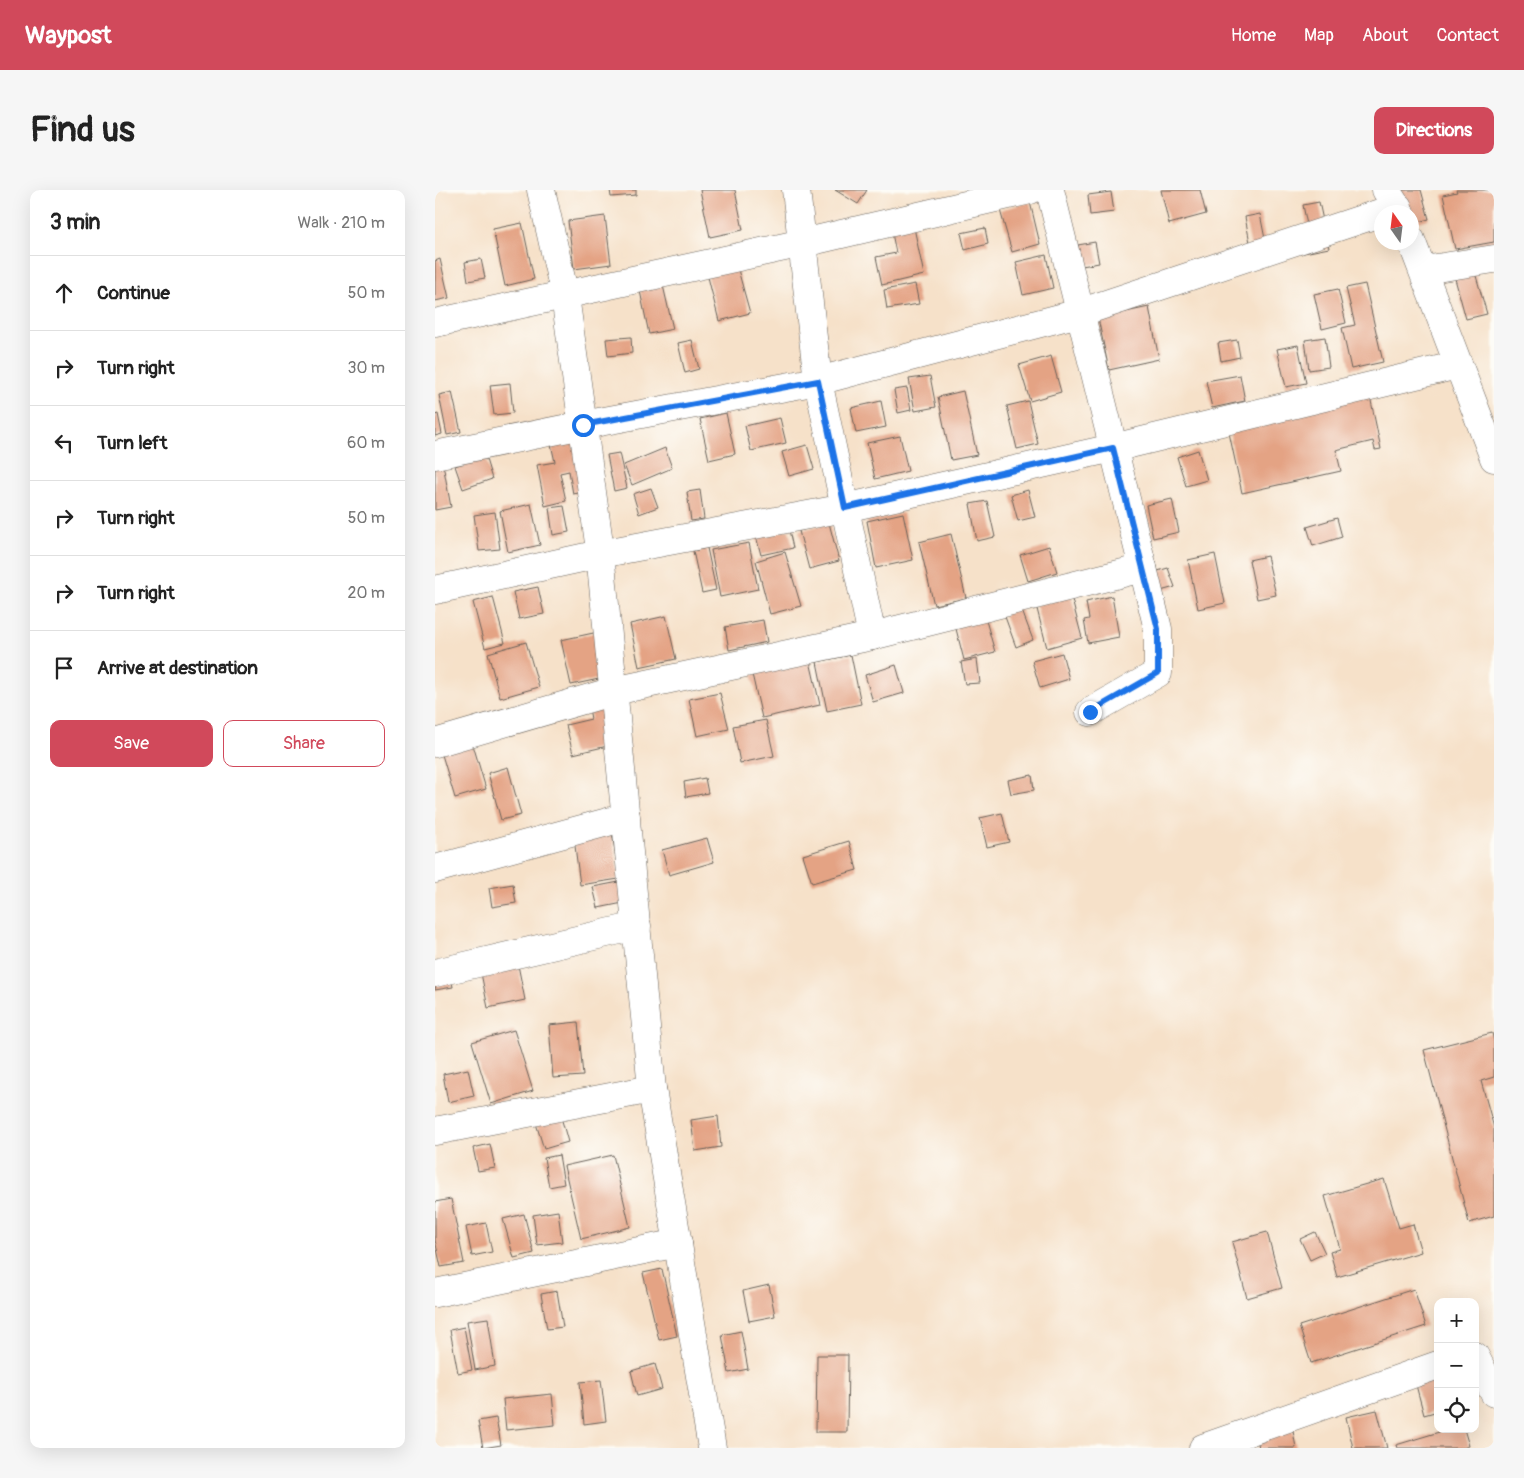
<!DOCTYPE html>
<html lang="en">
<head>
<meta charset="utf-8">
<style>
  :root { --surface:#fff; --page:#f6f6f6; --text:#222; --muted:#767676; --line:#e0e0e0; --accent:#d1495b }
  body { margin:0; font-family:Pangolin,sans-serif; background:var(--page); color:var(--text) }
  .controls { position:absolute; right:15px; bottom:15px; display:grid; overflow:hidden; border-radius:10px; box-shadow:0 5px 20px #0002 }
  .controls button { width:45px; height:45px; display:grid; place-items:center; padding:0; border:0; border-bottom:1px solid var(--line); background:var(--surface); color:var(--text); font:25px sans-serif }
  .compass { position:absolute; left:939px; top:15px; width:45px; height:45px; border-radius:50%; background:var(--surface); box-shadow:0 5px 20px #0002; rotate:346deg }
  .stop { position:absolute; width:15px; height:15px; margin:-11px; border:4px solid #1a73e8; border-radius:50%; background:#fff }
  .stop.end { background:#1a73e8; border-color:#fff; box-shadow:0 1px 5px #0008 }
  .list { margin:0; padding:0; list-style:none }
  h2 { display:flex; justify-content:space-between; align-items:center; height:65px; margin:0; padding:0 20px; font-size:21px }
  h2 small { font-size:16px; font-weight:400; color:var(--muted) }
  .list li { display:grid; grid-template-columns:32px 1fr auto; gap:15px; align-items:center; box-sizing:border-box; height:75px; padding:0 20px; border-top:1px solid var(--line) }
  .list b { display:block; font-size:19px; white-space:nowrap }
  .list em { font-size:16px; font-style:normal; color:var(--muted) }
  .actions { display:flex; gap:10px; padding:15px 20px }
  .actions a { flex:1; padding:11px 0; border:1px solid var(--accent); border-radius:10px; text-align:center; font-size:18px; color:var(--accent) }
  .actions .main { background:var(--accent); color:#fff }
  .icon { flex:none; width:28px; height:28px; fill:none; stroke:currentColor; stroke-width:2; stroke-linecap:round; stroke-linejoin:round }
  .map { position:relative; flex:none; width:1059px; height:1258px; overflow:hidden; border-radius:10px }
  header { display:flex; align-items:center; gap:30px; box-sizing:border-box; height:70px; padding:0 25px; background:var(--accent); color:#fff }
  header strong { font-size:24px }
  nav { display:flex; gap:28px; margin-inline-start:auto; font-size:18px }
  .intro { display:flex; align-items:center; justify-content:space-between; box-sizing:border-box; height:120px; padding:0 30px }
  h1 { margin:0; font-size:35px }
  .button { padding:12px 22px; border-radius:10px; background:var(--accent); color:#fff; font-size:18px; font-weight:700 }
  main { display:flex; gap:30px; padding:0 30px }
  aside { flex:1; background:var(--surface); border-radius:10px; box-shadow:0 5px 20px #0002 }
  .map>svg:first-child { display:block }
  .building { fill:#e4a384 }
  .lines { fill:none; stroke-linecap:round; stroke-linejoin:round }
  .street-casing { stroke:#686159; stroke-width:29 }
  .secondary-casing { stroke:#686159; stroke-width:29 }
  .street { stroke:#fff; stroke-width:28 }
  .secondary { stroke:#fff; stroke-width:28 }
  .route { stroke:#1a73e8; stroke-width:6 }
</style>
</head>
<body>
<header>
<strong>Waypost</strong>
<nav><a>Home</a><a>Map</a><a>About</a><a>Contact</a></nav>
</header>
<div class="intro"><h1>Find us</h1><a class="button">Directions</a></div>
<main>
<aside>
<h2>3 min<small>Walk · 210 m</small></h2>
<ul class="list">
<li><svg class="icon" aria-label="ahead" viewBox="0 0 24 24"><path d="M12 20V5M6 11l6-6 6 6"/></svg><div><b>Continue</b></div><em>50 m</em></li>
<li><svg class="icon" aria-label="right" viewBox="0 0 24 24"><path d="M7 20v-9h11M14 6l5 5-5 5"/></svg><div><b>Turn right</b></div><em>30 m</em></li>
<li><svg class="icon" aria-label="left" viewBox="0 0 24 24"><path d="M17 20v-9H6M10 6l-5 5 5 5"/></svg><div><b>Turn left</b></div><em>60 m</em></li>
<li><svg class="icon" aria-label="right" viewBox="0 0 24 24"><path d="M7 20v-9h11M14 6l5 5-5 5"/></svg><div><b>Turn right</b></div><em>50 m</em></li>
<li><svg class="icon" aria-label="right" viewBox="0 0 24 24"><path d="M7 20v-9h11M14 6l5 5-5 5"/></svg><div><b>Turn right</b></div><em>20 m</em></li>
<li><svg class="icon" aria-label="arrive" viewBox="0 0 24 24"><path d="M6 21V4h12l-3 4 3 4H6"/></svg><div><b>Arrive at destination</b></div></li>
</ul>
<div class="actions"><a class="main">Save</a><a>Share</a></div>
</aside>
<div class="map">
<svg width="1059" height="1258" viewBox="0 0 1059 1258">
  <rect width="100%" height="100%" fill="#fdfcf7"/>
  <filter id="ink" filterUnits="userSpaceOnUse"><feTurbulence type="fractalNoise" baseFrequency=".02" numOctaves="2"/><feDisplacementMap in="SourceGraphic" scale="10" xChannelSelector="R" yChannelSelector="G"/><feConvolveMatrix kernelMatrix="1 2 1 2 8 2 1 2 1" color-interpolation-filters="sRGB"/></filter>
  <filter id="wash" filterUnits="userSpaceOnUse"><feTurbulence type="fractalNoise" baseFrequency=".0096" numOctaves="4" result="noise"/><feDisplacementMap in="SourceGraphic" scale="20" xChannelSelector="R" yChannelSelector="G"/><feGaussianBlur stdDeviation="1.12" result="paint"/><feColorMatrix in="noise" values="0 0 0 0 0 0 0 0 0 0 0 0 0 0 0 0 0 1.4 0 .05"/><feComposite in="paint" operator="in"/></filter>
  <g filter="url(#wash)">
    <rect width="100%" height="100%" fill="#f6e1c9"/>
    <g id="blocks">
      <g class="building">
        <path d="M 175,0 L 201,0 L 201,5 L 176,7 Z"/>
        <path d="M 265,0 L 300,0 L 308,40 L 275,47 Z"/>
        <path d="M 400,0 L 432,0 L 423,14 Z"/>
        <path d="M 726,0 L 765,0 L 771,24 L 734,34 Z"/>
        <path d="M 951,0 L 986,0 L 994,29 L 976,34 L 976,22 Z"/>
        <path d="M 1021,0 L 1059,0 L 1059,52 L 1020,59 L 1008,5 L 1022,2 Z"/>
        <path d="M 676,2 L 679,22 L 655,25 L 653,5 Z"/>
        <path d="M 595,12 L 605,54 L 577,62 L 565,20 Z"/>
        <path d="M 884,12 L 894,58 L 819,73 L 810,27 L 825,24 L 830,49 L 873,40 L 868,15 Z"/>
        <path d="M 170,26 L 176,74 L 139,79 L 133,31 Z"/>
        <path d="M 87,33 L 99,89 L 70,96 L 58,39 Z"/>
        <path d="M 478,33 L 489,85 L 447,95 L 441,67 L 461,63 L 456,38 Z"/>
        <path d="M 550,38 L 553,54 L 530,60 L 526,43 Z"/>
        <path d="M 660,52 L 664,73 L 647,76 L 643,55 Z"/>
        <path d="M 611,65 L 618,98 L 588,105 L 581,72 Z"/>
        <path d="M 5,69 L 14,108 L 0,111 L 0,71 Z"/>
        <path d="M 46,69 L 50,88 L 33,91 L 30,72 Z"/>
        <path d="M 302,76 L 315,123 L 284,131 L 272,83 Z"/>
        <path d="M 1039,79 L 1052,124 L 1031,129 L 1019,85 Z"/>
        <path d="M 227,91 L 238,139 L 214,144 L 204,96 Z"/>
        <path d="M 480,94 L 484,114 L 452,119 L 449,100 Z"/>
        <path d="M 930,94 L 948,172 L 916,179 L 907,138 L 920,135 L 911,98 Z"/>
        <path d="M 903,99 L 911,133 L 887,139 L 879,104 Z"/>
        <path d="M 714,117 L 724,169 L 674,180 L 663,128 Z"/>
        <path d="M 196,147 L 197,163 L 173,166 L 171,149 Z"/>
        <path d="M 890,147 L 894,177 L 874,180 L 870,150 Z"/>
        <path d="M 257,150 L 264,179 L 250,183 L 243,153 Z"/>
        <path d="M 802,150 L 805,167 L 786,171 L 783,153 Z"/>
        <path d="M 863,155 L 871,193 L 851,197 L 842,159 Z"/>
        <path d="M 616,166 L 626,202 L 595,211 L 584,175 Z"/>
        <path d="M 805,185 L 810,211 L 777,218 L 771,191 Z"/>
        <path d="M 495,186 L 501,217 L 480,221 L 474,189 Z"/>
        <path d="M 75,193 L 78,223 L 59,225 L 55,195 Z"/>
        <path d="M 472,198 L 476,220 L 463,223 L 459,200 Z"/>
        <path d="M 528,201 L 542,265 L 516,270 L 503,207 Z"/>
        <path d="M 17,202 L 26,242 L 12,245 L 4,205 Z"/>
        <path d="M 935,206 L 946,259 L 940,260 L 938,251 L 901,260 L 906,281 L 807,303 L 793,238 Z"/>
        <path d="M 446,211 L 451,237 L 421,243 L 416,218 Z"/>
        <path d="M 593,211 L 603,254 L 582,259 L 572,216 Z"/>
        <path d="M 291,223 L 300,264 L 274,270 L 265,229 Z"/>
        <path d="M 3,224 L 7,244 L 0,246 L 0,225 Z"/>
        <path d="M 345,228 L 351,253 L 316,261 L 310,236 Z"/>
        <path d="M 465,246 L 473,281 L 440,289 L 432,253 Z"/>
        <path d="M 142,248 L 154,301 L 138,304 L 134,281 L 125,283 L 131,311 L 110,316 L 102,275 L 120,272 L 116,254 Z"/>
        <path d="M 372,255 L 379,279 L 354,286 L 347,262 Z"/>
        <path d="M 230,258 L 237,278 L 197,295 L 189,275 Z"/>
        <path d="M 763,260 L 772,290 L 751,296 L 742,267 Z"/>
        <path d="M 184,263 L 192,298 L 179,301 L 172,265 Z"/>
        <path d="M 50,266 L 57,289 L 28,299 L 20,276 Z"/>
        <path d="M 7,269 L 16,317 L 0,320 L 0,270 Z"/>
        <path d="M 216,298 L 223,317 L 204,324 L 198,304 Z"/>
        <path d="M 265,300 L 269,329 L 256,331 L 252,302 Z"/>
        <path d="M 593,300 L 600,327 L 583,331 L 576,305 Z"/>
        <path d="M 737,309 L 744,342 L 718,348 L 711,315 Z"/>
        <path d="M 552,311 L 560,347 L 542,351 L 535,314 Z"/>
        <path d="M 96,314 L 105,355 L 73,362 L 65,321 Z"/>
        <path d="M 129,316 L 134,342 L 118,345 L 114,318 Z"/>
        <path d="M 60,322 L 65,359 L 44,361 L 39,325 Z"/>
        <path d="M 468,323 L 478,370 L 441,378 L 432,331 Z"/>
        <path d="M 902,328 L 907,347 L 878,356 L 872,337 Z"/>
        <path d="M 394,333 L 404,371 L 374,379 L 364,341 Z"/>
        <path d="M 354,340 L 358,358 L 326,365 L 321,346 Z"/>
        <path d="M 516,344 L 531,408 L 499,415 L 484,352 Z"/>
        <path d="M 314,353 L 323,399 L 285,407 L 276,360 Z"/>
        <path d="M 614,356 L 622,382 L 593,391 L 585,365 Z"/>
        <path d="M 272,358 L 281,400 L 267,403 L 258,361 Z"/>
        <path d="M 350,362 L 366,416 L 335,424 L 321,371 Z"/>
        <path d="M 780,364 L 790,413 L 763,419 L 753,370 Z"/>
        <path d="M 832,366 L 841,405 L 822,409 L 814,370 Z"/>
        <path d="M 733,378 L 740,397 L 722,402 L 716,383 Z"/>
        <path d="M 103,397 L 109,424 L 84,429 L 78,402 Z"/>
        <path d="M 636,406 L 647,448 L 612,458 L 601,415 Z"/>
        <path d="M 677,406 L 684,447 L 653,453 L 649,430 L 654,429 L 651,412 Z"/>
        <path d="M 58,407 L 70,453 L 50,458 L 38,412 Z"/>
        <path d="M 586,418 L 598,450 L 581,457 L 569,424 Z"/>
        <path d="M 231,426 L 241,469 L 204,477 L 195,434 Z"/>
        <path d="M 550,427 L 560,462 L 529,470 L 520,435 Z"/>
        <path d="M 328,430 L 332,452 L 294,460 L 290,437 Z"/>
        <path d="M 163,442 L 173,487 L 136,495 L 126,450 Z"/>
        <path d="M 91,452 L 104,497 L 65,508 L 53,463 Z"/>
        <path d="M 627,463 L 634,489 L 605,498 L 597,471 Z"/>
        <path d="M 416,465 L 426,514 L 392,521 L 382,472 Z"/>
        <path d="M 542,469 L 545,493 L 530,494 L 526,472 Z"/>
        <path d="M 375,471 L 385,515 L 327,528 L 317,484 Z"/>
        <path d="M 461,475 L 469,503 L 438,512 L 430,485 Z"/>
        <path d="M 285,503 L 294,539 L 262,546 L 254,509 Z"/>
        <path d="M 166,510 L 177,555 L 138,564 L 131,535 L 156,529 L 153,513 Z"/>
        <path d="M 331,530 L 339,566 L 305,573 L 298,536 Z"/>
        <path d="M 36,548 L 51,599 L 20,608 L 5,558 Z"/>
        <path d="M 73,577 L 86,625 L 66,630 L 53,583 Z"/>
        <path d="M 597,585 L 599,600 L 576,604 L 573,590 Z"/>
        <path d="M 270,588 L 273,603 L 251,607 L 249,592 Z"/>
        <path d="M 567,623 L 574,652 L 552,657 L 545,628 Z"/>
        <path d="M 177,642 L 184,689 L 145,695 L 139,648 Z"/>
        <path d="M 272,648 L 279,672 L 234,685 L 227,660 Z"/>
        <path d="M 414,651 L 422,680 L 377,693 L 368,665 Z"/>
        <path d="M 184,692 L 188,713 L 163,718 L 158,697 Z"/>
        <path d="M 78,694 L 81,713 L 57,717 L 54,698 Z"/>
        <path d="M 83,775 L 90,810 L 53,818 L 46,783 Z"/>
        <path d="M 15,783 L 18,797 L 0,800 L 0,786 Z"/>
        <path d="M 143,832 L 148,886 L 118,888 L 114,835 Z"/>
        <path d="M 79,840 L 98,901 L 56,914 L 37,852 Z"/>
        <path d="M 1057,843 L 1059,851 L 1059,887 L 1046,891 L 1059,938 L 1059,1026 L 1034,1033 L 989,860 Z"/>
        <path d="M 33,879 L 39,906 L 13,912 L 8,884 Z"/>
        <path d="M 124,920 L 133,952 L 109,959 L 99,927 Z"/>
        <path d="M 283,926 L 286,957 L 260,961 L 256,930 Z"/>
        <path d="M 55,954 L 60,978 L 43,981 L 38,958 Z"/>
        <path d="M 124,965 L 129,994 L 114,997 L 109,968 Z"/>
        <path d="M 178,965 L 195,1037 L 146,1049 L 129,976 Z"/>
        <path d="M 949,989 L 964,1038 L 978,1034 L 986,1062 L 902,1087 L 895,1062 L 905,1059 L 890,1006 Z"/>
        <path d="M 16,1009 L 29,1073 L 6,1077 L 0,1050 L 0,1012 Z"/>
        <path d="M 123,1021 L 127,1052 L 102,1055 L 98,1025 Z"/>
        <path d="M 89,1024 L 99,1063 L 79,1068 L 68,1029 Z"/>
        <path d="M 51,1033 L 57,1062 L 37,1066 L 31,1037 Z"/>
        <path d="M 832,1042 L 847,1098 L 812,1108 L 797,1052 Z"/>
        <path d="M 880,1042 L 890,1063 L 875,1070 L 865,1049 Z"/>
        <path d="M 227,1079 L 242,1146 L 224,1150 L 208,1083 Z"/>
        <path d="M 334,1095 L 340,1126 L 314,1131 L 308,1101 Z"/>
        <path d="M 979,1099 L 991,1136 L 876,1173 L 864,1136 Z"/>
        <path d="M 122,1101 L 128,1137 L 112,1139 L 106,1104 Z"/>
        <path d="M 53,1128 L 60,1176 L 40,1180 L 32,1131 Z"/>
        <path d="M 29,1137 L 37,1180 L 23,1183 L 15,1140 Z"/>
        <path d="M 306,1141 L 313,1179 L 294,1183 L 287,1145 Z"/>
        <path d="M 382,1165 L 413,1165 L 412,1242 L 381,1242 Z"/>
        <path d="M 220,1174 L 227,1199 L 202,1206 L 196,1181 Z"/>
        <path d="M 1003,1189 L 1003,1221 L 989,1225 L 981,1195 Z"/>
        <path d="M 166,1190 L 171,1231 L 149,1234 L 145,1192 Z"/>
        <path d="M 117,1204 L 120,1235 L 71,1240 L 68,1209 Z"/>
        <path d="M 942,1220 L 952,1258 L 918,1258 L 911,1227 Z"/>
        <path d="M 61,1228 L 66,1255 L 48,1258 L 43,1231 Z"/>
        <path d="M 1014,1239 L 1029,1239 L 1034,1256 L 1028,1258 L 962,1258 L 961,1255 Z"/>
        <path d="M 858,1241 L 861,1258 L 824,1258 L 822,1248 Z"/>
      </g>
    </g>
  </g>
  <g filter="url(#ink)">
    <use href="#blocks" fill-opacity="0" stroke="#686159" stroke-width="1"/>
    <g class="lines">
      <defs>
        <g id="street">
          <path d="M 106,0 L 130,106 L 164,353 L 217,899 L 277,1258"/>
          <path d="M 361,0 L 383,191 L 437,446"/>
          <path d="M 615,0 L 723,439 L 723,483 L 655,522"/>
          <path d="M 989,80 L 1059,69"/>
          <path d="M 0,133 L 368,53 L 595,0"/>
          <path d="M 0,265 L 148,235 L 383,191 L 644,123 L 963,17"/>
          <path d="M 0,400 L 165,364 L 410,318 L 678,258 L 1023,175"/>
          <path d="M 0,553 L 179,501 L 437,446 L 708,378"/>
          <path d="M 0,679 L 191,627"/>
          <path d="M 0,783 L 202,736"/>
          <path d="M 0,941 L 217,899"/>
          <path d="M 0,1103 L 243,1053"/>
          <path d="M 1040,1166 L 1059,1203"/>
          <path d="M 768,1258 L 1003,1175"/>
        </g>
        <g id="secondary">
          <path d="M 951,0 L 965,22"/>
          <path d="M 976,50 L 1059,268"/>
        </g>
      </defs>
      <use href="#street" class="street-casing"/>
      <use href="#secondary" class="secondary-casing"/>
      <use href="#street" class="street"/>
      <use href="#secondary" class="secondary"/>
    </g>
  </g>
  <g class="lines" filter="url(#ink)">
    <path class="route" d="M 148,235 L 383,191 L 410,318 L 678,258 L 723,439 L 723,483 L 655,522"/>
  </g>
</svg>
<div class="controls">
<button>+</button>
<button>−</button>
<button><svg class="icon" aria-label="locate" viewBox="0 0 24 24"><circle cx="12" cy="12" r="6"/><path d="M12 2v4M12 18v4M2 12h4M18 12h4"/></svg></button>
</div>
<svg class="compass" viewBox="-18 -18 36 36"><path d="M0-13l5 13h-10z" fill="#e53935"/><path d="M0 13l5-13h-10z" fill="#767676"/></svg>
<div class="stop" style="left:148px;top:235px"></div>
<div class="stop end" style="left:655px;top:522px"></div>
</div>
</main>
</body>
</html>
